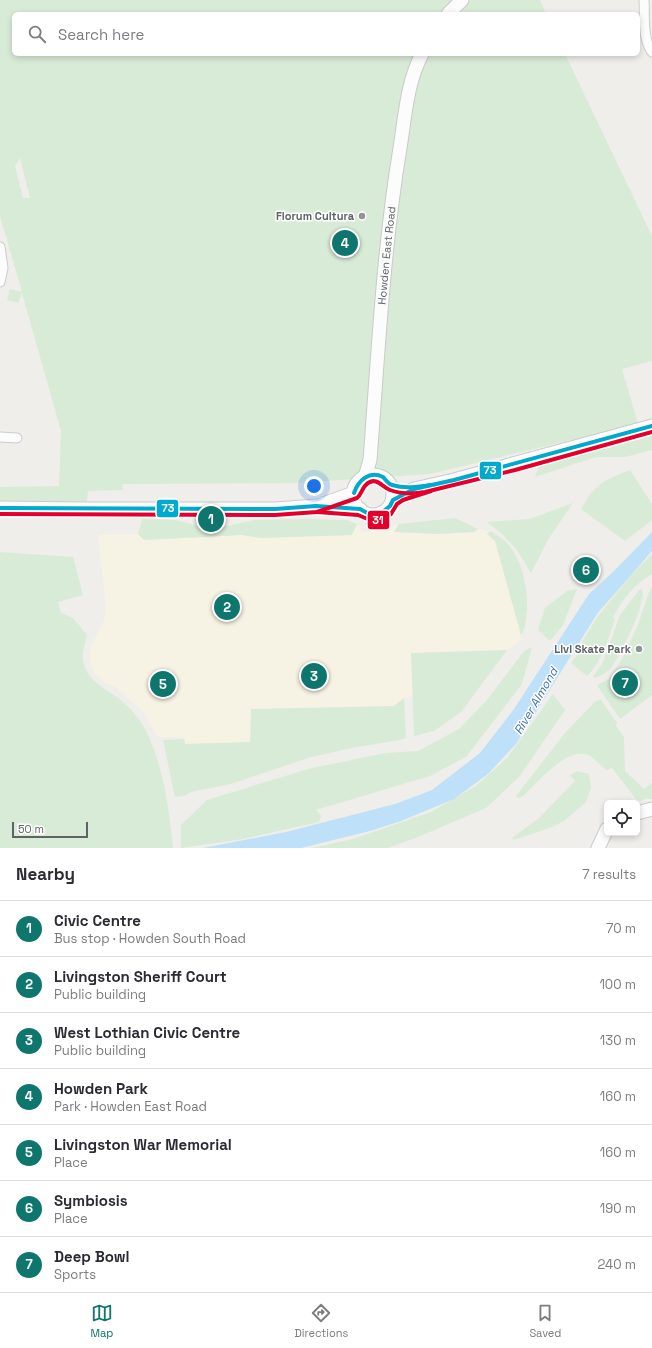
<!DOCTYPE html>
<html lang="en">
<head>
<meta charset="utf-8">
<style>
  :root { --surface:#fff; --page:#f7f7f7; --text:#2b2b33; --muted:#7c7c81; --line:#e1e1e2; --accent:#0f766e }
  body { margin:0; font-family:"Space Grotesk",sans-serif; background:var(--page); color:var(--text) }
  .controls { position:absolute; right:12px; bottom:12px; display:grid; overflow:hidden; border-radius:6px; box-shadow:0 2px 6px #0003 }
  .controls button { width:36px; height:36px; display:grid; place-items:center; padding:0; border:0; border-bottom:1px solid var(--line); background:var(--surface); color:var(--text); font:20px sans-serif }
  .scale { position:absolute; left:12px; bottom:10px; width:76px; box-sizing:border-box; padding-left:4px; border:2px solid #5f6368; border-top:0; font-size:11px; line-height:14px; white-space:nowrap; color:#5f6368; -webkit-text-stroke:3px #fff; paint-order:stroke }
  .you { position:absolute; left:314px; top:486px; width:14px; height:14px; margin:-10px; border:3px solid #fff; border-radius:50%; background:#1a73e8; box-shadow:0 0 0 6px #1a73e833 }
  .badge { display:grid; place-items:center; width:26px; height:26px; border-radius:50%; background:var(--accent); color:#fff; font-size:13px; font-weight:700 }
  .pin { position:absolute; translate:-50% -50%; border:2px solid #fff; box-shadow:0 1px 4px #0006 }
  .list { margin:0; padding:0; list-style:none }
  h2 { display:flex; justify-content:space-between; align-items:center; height:52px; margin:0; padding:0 16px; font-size:17px }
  h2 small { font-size:13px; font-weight:400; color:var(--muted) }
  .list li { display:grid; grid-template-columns:26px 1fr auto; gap:12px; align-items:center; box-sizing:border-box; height:56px; padding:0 16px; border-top:1px solid var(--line) }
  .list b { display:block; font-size:15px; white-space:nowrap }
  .list p { margin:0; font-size:13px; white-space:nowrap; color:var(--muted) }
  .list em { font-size:13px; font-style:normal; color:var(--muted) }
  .icon { flex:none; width:22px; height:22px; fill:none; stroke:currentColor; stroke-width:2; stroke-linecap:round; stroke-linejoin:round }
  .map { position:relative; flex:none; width:652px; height:848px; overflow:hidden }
  .search { position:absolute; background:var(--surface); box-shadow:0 2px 6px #0003; left:12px; right:12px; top:12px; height:44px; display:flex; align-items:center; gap:10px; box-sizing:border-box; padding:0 14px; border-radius:6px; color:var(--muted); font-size:15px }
  .sheet { height:444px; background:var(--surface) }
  nav { display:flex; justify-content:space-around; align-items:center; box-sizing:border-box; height:56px; border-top:1px solid var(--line); background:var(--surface); font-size:11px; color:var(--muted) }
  nav a { display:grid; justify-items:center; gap:2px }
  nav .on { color:var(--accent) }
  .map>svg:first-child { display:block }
  .commercial { fill:#f7f3e4 }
  .green { fill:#d8ebd6; fill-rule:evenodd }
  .water { fill:#bfe0f9 }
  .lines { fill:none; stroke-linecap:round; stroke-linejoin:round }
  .street-casing { stroke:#cbcccc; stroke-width:11 }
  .secondary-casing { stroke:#cacacb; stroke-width:15 }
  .street { stroke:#fdfcfc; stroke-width:9 }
  .secondary { stroke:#fdfcfc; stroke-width:13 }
  .bus-1-casing { stroke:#fff; stroke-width:7 }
  .bus-2-casing { stroke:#fff; stroke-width:7 }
  .bus-1 { stroke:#00a9ce; stroke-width:4 }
  .bus-2 { stroke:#e4002b; stroke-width:4 }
  .poi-dot { fill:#919496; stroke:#fff; stroke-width:1.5 }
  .labels { text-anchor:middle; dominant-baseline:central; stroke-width:3; stroke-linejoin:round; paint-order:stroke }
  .poi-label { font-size:11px; font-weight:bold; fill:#5f6368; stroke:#fff; text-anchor:end }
  .street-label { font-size:11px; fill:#5f6368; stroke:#fff }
  .water-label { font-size:12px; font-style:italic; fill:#4174aa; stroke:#fff }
  .line-badge { stroke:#fff; stroke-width:1.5 }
  .badge-label { font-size:11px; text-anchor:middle; font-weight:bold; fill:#fff }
</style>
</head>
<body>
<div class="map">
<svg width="652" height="848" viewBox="0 0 652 848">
  <rect width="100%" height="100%" fill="#efeeea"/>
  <path class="commercial" d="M 357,524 L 363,532 L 399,524 L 395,532 L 439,534 L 474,532 L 478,529 L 490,531 L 487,534 L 495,541 L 521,635 L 518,642 L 507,650 L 412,653 L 413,696 L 404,698 L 394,706 L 251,709 L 251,742 L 185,744 L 184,737 L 158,737 L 143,711 L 114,686 L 105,683 L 97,676 L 92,667 L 90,657 L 91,646 L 104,621 L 106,607 L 98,535 L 138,534 L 144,540 L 242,535 L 261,538 L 351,535 Z"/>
  <g class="green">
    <path d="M 0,0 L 540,0 L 546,14 L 14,14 L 14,54 L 565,54 L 652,236 L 652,361 L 622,369 L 638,424 L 430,474 L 295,483 L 122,484 L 123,490 L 88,491 L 87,501 L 62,503 L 0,501 L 0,487 L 59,486 L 61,431 L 22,293 L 18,303 L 7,300 L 10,289 L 22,292 L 0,216 ZM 20,158 L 30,198 L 23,198 L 15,166 Z"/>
    <path d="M 652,432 L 652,450 L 625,457 L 596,457 L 535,477 L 541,461 Z"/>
    <path d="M 630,470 L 652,504 L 652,520 L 625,541 L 581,509 C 585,502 589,495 594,490 C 603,480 617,475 630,470 Z"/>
    <path d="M 573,503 L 549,538 L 531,573 L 517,550 L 503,535 L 487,522 L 529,519 Z"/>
    <path d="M 455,518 L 478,529 L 474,532 L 439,534 L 394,532 L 399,524 Z"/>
    <path d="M 142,519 L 176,520 L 202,527 L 228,526 L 254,520 L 304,519 L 347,520 L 357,524 L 352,535 L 261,538 L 242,535 L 144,540 L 138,534 Z"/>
    <path d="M 490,531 C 495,534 500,537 504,540 C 523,557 530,594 526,618 C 525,624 525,631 521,635 L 495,541 L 487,534 Z"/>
    <path d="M 0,552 L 73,557 L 83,595 L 58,602 L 61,613 L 73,618 L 87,635 C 85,643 82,651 83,659 C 84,679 105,688 118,698 C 130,707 141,720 147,733 C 164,769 169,809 173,848 L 0,848 Z"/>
    <path d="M 652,554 L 652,574 C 633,585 624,598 613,617 L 615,618 C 610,636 601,663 587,676 L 571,663 L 579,652 L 578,649 L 578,648 L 598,616 L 633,573 Z"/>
    <path d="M 652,587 L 652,695 L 620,719 L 597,685 L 609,679 L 622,659 L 638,625 L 649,592 Z"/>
    <path d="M 577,589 L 563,625 L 550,641 L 538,630 L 545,608 L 567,591 Z"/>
    <path d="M 640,589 L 642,589 L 643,598 L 641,600 C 643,610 618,659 611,668 C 607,673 601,675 595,678 L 593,677 L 603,662 L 620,615 Z"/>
    <path d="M 532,647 L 522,684 L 466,757 L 430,776 L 316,810 L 321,816 L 319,822 L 243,839 L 181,848 L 181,825 L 207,800 L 308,769 L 385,753 L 418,751 L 459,729 L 487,700 L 524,651 Z"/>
    <path d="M 507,650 L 461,712 L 434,731 L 414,736 L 411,653 Z"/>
    <path d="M 553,694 L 565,710 L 519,777 L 486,808 L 418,837 L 388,848 L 312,848 L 353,839 L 431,812 L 476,786 L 507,758 Z"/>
    <path d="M 404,698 L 406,738 L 400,740 L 351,748 L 308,758 L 231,784 L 191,792 L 184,796 L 175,797 L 163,740 L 184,739 L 185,744 L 250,742 L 251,709 L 394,706 Z"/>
    <path d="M 599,700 L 601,700 L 617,723 L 616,726 L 624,737 L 625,771 L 644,789 L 652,783 L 652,799 L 649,799 L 648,798 L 641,801 L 636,799 L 612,768 L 607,770 C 601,766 596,760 590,756 C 568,744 536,784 522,797 L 518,798 L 516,796 L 565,733 L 596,701 Z"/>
    <path d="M 577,771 L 589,774 L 591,788 L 586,802 L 564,821 L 552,827 L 514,840 L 512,838 L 539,818 L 575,781 L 570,775 Z"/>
  </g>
  <path class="water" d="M 652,532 L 652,551 L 597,614 L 516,744 L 488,774 L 454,799 L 401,821 L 370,831 L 301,848 L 203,848 L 286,832 L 395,804 L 432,790 L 480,753 L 514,709 L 589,594 L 614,571 Z"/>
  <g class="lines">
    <defs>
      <g id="street">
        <path d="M 644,0 C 645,17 642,38 652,52"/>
        <path d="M 0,247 L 3,268 L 0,282"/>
        <path d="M 0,437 L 17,438"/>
      </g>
      <g id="secondary">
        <path d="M 448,14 L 462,0"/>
        <circle cx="373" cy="495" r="20"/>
        <path id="s1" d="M 365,477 L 370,460 C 378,356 383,251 400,148 C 405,117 407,82 422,54"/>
        <path d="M 393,500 L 414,489 L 454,480 L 652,426"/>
        <path d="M 323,504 L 354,493"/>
        <path d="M 0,508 L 89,509 L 275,509 L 316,506 L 360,509"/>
        <path d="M 637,813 L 652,809"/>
        <path d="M 598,848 L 607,829"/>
      </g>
    </defs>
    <use href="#street" class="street-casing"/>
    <use href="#secondary" class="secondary-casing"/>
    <use href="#street" class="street"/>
    <use href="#secondary" class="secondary"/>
    <defs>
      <g id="bus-1">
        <path d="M 354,493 C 358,481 369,470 383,477 C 386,480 388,484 392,485 C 405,489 418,487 430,485"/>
        <path d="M 0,508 L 275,509 L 316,506 L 360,509 L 369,514 L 380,514 L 390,506 L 393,500 L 414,489 L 454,480 L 652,426"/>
      </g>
      <g id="bus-2">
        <path d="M 317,512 L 358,515 L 370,520 L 381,520 L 391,514 L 397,504 L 403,500 L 431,491"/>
        <path d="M 0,514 L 275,515 L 317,512 L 357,498 C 362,494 362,487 368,483 C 377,477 382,487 390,490 C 401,494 414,494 425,492 L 515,470 L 652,432"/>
      </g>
    </defs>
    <use href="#bus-1" class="bus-1-casing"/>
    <use href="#bus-2" class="bus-2-casing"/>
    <use href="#bus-1" class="bus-1"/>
    <use href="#bus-2" class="bus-2"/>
  </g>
  <g class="poi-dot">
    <circle cx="362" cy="216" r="4"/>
    <circle cx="639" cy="649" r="4"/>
  </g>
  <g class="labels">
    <g class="poi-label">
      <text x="354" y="216">Florum Cultura</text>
      <text x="631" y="649">Livi Skate Park</text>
    </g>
    <g class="street-label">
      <text stroke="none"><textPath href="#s1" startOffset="223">Howden East Road</textPath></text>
    </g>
    <g class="water-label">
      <text transform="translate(536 701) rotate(-60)">River Almond</text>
    </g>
  </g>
  <g class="line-badge">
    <rect x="479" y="461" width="23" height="19" rx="4" fill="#00a9ce"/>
    <rect x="156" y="499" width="23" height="19" rx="4" fill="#00a9ce"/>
    <rect x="367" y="510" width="23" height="20" rx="4" fill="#e4002b"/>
  </g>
  <g class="badge-label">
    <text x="490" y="474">73</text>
    <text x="168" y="512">73</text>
    <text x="378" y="524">31</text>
  </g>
</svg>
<div class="controls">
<button><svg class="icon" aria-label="locate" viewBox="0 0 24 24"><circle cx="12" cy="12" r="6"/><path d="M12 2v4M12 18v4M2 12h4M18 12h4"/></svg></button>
</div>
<div class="scale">50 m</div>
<div class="you"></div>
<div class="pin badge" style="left:211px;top:519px">1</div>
<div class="pin badge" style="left:227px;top:607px">2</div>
<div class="pin badge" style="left:314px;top:676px">3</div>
<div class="pin badge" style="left:345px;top:243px">4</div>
<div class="pin badge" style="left:163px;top:684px">5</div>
<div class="pin badge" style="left:586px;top:570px">6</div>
<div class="pin badge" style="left:625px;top:683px">7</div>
<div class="search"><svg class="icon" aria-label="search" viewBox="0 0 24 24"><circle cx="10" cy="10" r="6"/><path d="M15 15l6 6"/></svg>Search here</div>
</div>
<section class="sheet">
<h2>Nearby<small>7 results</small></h2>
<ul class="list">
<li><span class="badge">1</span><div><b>Civic Centre</b><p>Bus stop · Howden South Road</p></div><em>70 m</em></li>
<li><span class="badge">2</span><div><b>Livingston Sheriff Court</b><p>Public building</p></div><em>100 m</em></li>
<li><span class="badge">3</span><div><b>West Lothian Civic Centre</b><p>Public building</p></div><em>130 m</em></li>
<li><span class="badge">4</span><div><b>Howden Park</b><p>Park · Howden East Road</p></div><em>160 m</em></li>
<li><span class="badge">5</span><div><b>Livingston War Memorial</b><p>Place</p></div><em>160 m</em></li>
<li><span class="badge">6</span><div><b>Symbiosis</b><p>Place</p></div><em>190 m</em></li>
<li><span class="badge">7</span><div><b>Deep Bowl</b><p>Sports</p></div><em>240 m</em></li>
</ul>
</section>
<nav>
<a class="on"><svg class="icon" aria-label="map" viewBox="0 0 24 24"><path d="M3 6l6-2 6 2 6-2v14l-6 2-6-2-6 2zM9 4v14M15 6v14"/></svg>Map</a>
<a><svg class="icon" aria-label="directions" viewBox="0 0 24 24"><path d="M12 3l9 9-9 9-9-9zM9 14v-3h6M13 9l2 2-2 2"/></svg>Directions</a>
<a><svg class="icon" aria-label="saved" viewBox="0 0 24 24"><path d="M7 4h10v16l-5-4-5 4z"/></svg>Saved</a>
</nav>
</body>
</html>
